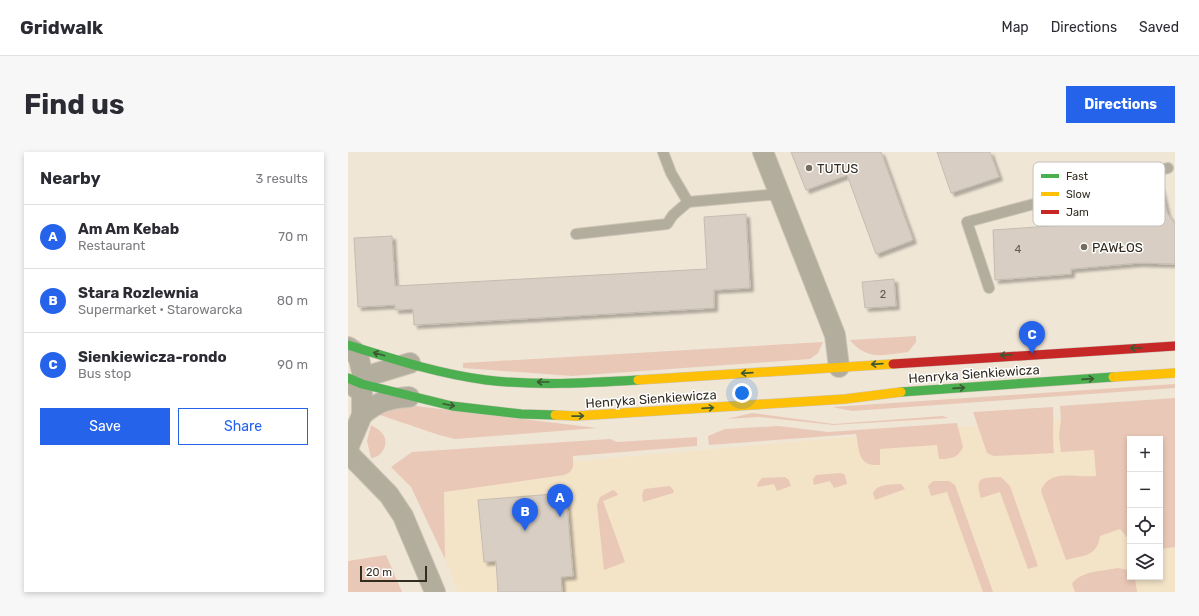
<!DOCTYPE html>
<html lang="en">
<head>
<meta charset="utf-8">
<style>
  :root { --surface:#fff; --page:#f7f7f7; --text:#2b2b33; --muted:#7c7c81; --line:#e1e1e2; --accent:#2563eb }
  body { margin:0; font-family:Rubik,sans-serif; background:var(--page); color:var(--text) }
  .controls { position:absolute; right:12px; bottom:12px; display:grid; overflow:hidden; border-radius:0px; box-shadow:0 2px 6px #0003 }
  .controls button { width:36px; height:36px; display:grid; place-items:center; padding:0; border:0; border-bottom:1px solid var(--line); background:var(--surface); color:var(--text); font:20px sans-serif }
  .scale { position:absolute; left:12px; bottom:10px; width:67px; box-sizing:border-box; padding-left:4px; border:2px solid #332d21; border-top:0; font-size:11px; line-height:14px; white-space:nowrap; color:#332d21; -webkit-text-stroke:3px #fff; paint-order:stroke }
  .you { position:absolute; left:394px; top:241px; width:14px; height:14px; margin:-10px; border:3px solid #fff; border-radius:50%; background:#1a73e8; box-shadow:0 0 0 6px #1a73e833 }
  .badge { display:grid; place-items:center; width:26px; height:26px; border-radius:50%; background:var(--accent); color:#fff; font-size:13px; font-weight:700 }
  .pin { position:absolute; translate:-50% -33px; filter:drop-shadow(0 1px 2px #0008) }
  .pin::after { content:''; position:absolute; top:21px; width:14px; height:12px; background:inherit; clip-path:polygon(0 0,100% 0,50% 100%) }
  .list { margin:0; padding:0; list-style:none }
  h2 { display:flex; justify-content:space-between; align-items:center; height:52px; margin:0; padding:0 16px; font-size:17px }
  h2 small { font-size:13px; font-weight:400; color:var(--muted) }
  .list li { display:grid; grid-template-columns:26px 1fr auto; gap:12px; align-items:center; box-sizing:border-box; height:64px; padding:0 16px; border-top:1px solid var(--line) }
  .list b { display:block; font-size:15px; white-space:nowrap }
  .list p { margin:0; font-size:13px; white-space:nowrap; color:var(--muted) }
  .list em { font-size:13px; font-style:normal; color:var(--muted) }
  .actions { display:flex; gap:8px; padding:12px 16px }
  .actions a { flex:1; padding:9px 0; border:1px solid var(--accent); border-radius:0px; text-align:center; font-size:14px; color:var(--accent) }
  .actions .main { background:var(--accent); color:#fff }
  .icon { flex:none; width:22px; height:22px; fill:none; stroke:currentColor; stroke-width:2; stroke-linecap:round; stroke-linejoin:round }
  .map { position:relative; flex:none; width:827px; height:440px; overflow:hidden; border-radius:0px }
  header { display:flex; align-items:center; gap:24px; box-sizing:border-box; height:56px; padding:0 20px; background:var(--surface); border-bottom:1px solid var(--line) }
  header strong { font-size:19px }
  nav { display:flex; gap:22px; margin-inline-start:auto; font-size:14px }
  .intro { display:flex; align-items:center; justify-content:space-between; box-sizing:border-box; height:96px; padding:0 24px }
  h1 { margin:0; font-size:28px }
  .button { padding:10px 18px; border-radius:0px; background:var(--accent); color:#fff; font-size:14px; font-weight:700 }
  main { display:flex; gap:24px; padding:0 24px }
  aside { flex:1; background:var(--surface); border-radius:0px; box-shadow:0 2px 6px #0003 }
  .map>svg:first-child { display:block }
  .built { fill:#f3e3c7; fill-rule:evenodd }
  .green { fill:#e9c8b7 }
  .building { fill:#d8cec3; stroke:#c6bcb1; filter:url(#shadow) }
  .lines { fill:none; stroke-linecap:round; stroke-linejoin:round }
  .lane-casing { stroke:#ccc4b8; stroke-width:12 }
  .street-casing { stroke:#ccc4b8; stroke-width:22 }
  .fast-casing { stroke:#ccc4b8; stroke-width:10 }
  .slow-casing { stroke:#ccc4b8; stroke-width:10 }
  .jam-casing { stroke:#ccc4b8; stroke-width:10 }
  .lane { stroke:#b2ad9c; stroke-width:10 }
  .street { stroke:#b2ad9c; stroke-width:20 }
  .fast { stroke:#4caf50; stroke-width:9 }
  .slow { stroke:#ffc107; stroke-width:9 }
  .jam { stroke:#c62828; stroke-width:9 }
  .oneway { stroke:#3c5a31 }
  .poi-dot { fill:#756e60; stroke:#fff; stroke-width:1.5 }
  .labels { text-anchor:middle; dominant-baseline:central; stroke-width:3; stroke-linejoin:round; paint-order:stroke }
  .number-label { font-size:11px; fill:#5f584c }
  .poi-label { font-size:13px; fill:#332d21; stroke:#fff; text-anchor:start }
  .street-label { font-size:13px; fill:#332d21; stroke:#fff }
  .key { fill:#fff; stroke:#c2c0bc; stroke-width:1 }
  .key-label { font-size:11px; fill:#332d21 }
</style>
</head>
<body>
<header>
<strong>Gridwalk</strong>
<nav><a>Map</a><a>Directions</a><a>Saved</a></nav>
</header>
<div class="intro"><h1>Find us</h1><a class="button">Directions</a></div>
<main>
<aside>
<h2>Nearby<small>3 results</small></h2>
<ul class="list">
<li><span class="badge">A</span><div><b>Am Am Kebab</b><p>Restaurant</p></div><em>70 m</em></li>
<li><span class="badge">B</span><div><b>Stara Rozlewnia</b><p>Supermarket · Starowarcka</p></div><em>80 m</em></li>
<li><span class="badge">C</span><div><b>Sienkiewicza-rondo</b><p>Bus stop</p></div><em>90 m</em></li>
</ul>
<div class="actions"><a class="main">Save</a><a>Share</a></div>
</aside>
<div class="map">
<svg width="827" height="440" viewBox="0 0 827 440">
  <defs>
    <filter id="shadow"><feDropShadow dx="3.5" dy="3.5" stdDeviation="1" flood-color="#0004"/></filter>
  </defs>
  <rect width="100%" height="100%" fill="#f0e6d6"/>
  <path class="built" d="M 827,256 L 827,440 L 110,440 L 97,407 L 96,321 ZM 782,287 L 812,287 L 812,425 L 782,425 Z"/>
  <g class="green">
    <path d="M 568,184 L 568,190 L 560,200 C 536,203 519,209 502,188 Z"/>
    <path d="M 475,190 L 470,201 L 462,207 L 224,224 L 115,216 L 115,211 Z"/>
    <path d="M 827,232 L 827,236 L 504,259 L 484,255 Z"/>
    <path d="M 827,246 L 827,395 L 812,397 L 812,287 L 782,287 L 782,389 L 772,377 L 752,384 C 749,405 736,403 718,408 L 693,339 C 701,316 728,326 748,324 L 746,298 L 713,300 L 711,283 L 713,268 L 712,254 Z"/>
    <path d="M 60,253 L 249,276 L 107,287 L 91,283 L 32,263 L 43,256 Z"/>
    <path d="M 705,255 C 706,271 704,284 706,301 L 646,304 L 639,301 L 625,260 Z"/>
    <path d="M 404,261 L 486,272 L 594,264 L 601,266 L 485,273 L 411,265 L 379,267 Z"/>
    <path d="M 609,271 L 615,295 C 610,306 603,307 591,307 L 589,293 L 532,297 L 532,313 C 509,314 512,300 508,282 L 361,293 L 360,284 L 377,277 L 431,274 L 480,280 Z"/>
    <path d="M 23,273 C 26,275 30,277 32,279 C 43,288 36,305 23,306 L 19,289 Z"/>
    <path d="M 349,285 L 349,294 L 225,304 C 225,312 227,320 216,323 L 96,340 L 97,407 L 63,335 L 43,315 L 64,300 L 262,287 L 269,290 Z"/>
    <path d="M 493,321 L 497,323 L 499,332 L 486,336 L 482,329 L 466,333 L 465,327 L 468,323 Z"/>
    <path d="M 437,325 L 441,328 L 443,334 L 429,339 L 426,332 L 410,335 L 409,332 L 414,326 Z"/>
    <path d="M 653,325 L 662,334 L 690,414 L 680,417 L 652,340 L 633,346 C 626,324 634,326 653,325 Z"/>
    <path d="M 585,329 L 601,329 L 607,333 L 645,440 L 635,440 L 599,340 L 583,344 L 580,334 Z"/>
    <path d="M 553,332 L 557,337 L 527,348 L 525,341 C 530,331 543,333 553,332 Z"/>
    <path d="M 322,334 L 326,339 L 325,341 L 295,350 L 294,343 L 296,337 Z"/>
    <path d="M 265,338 L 268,340 L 270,343 L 255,349 L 277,410 L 256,418 L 249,353 L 252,345 Z"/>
    <path d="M 38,403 L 54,440 L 0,440 L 0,409 Z"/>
    <path d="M 770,416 L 780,418 L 782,425 L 787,427 L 789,440 L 727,440 L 724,432 C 732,419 755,419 770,416 Z"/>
  </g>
  <g class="building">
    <path d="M 443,0 L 533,0 L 565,88 L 528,102 L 499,23 L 458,38 Z"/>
    <path d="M 589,0 L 642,0 L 651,25 L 603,41 Z"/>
    <path d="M 813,35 L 819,61 L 827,72 L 827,112 L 791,111 L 723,117 L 723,122 L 647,128 L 645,78 L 718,73 L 717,60 Z"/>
    <path d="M 398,62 L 402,136 L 366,138 L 366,156 L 66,173 L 65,157 L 47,158 L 47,153 L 10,155 L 6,86 L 44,84 L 47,134 L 359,117 L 356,65 Z"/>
    <path d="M 546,127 L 548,154 L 517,156 L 514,130 Z"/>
    <path d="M 218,341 L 225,424 L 213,425 L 214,440 L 150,440 L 148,409 L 136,410 L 130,348 Z"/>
  </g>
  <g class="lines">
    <defs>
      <g id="lane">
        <path d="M 315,0 L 323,21 L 340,50"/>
        <path d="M 228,82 L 319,72 L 325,63 L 340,50 L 431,42"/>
        <path d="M 641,136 L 619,70 L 820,16"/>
      </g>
      <g id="street">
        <path d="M 415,0 L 487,183 L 491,215"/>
        <path d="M 0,195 L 6,199 L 11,207 L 14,220 L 14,263 L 0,296"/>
        <path d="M 8,236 L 26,222 L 62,211"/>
        <path d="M 14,263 C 29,250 41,246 61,245"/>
        <path d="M 0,301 L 41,343 L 55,364 L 87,440"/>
      </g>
      <g id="fast">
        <path d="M 0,193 C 45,207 91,222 138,228 C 188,234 240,231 290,228"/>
        <path d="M 0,226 L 14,232 L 104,254 L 173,262 L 207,263"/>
        <path d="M 553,240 L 765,225"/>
      </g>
      <g id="slow">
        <path d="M 765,225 L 827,221"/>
        <path d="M 290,228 L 545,212"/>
        <path d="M 207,263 L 228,264 L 497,247 L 553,240"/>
      </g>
      <path id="jam" d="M 545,212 L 827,194"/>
    </defs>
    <use href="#lane" class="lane-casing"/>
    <use href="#street" class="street-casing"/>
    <use href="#fast" class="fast-casing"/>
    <use href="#slow" class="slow-casing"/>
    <use href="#jam" class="jam-casing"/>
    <use href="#lane" class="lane"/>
    <use href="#street" class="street"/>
    <use href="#fast" class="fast"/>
    <use href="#slow" class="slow"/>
    <use href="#jam" class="jam"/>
  </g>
  <defs><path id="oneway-shaft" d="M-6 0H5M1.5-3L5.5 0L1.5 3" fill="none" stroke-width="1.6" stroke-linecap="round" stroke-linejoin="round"/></defs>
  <g class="oneway">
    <use href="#oneway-shaft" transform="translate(788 196) rotate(177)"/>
    <use href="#oneway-shaft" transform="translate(31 202) rotate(-164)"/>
    <use href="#oneway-shaft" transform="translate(658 203) rotate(176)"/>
    <use href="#oneway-shaft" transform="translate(529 212) rotate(176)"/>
    <use href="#oneway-shaft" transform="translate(399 221) rotate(176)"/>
    <use href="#oneway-shaft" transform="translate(740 227) rotate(-4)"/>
    <use href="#oneway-shaft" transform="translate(195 230) rotate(-180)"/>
    <use href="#oneway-shaft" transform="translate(611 236) rotate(-4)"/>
    <use href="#oneway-shaft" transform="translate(101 253) rotate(12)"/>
    <use href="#oneway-shaft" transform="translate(360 256) rotate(-4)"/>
    <use href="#oneway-shaft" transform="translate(230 264) rotate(-1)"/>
  </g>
  <g class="poi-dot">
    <circle cx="461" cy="16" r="4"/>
    <circle cx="736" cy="95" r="4"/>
  </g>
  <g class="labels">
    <g class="number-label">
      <text x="670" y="97">4</text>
      <text x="535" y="142">2</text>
    </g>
    <g class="poi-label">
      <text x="469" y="16">TUTUS</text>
      <text x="744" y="95">PAWŁOS</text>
    </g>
    <g class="street-label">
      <text transform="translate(626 222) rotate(-4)">Henryka Sienkiewicza</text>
      <text transform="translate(303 247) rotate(-4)">Henryka Sienkiewicza</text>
    </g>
  </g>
  <rect x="685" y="10" width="132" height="64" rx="6" class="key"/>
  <rect x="693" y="22" width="18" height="4" fill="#4caf50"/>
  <rect x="693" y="40" width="18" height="4" fill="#ffc107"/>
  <rect x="693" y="58" width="18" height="4" fill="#c62828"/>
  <g class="key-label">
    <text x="718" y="28">Fast</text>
    <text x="718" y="46">Slow</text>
    <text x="718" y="64">Jam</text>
  </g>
</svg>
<div class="controls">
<button>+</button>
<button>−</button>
<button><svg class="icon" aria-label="locate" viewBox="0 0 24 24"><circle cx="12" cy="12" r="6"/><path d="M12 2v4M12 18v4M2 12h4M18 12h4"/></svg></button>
<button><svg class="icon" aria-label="layers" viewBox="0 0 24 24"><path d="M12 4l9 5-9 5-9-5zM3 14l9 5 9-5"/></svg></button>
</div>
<div class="scale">20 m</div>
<div class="you"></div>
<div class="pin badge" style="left:212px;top:365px">A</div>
<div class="pin badge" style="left:177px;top:379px">B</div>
<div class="pin badge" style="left:684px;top:202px">C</div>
</div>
</main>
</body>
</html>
